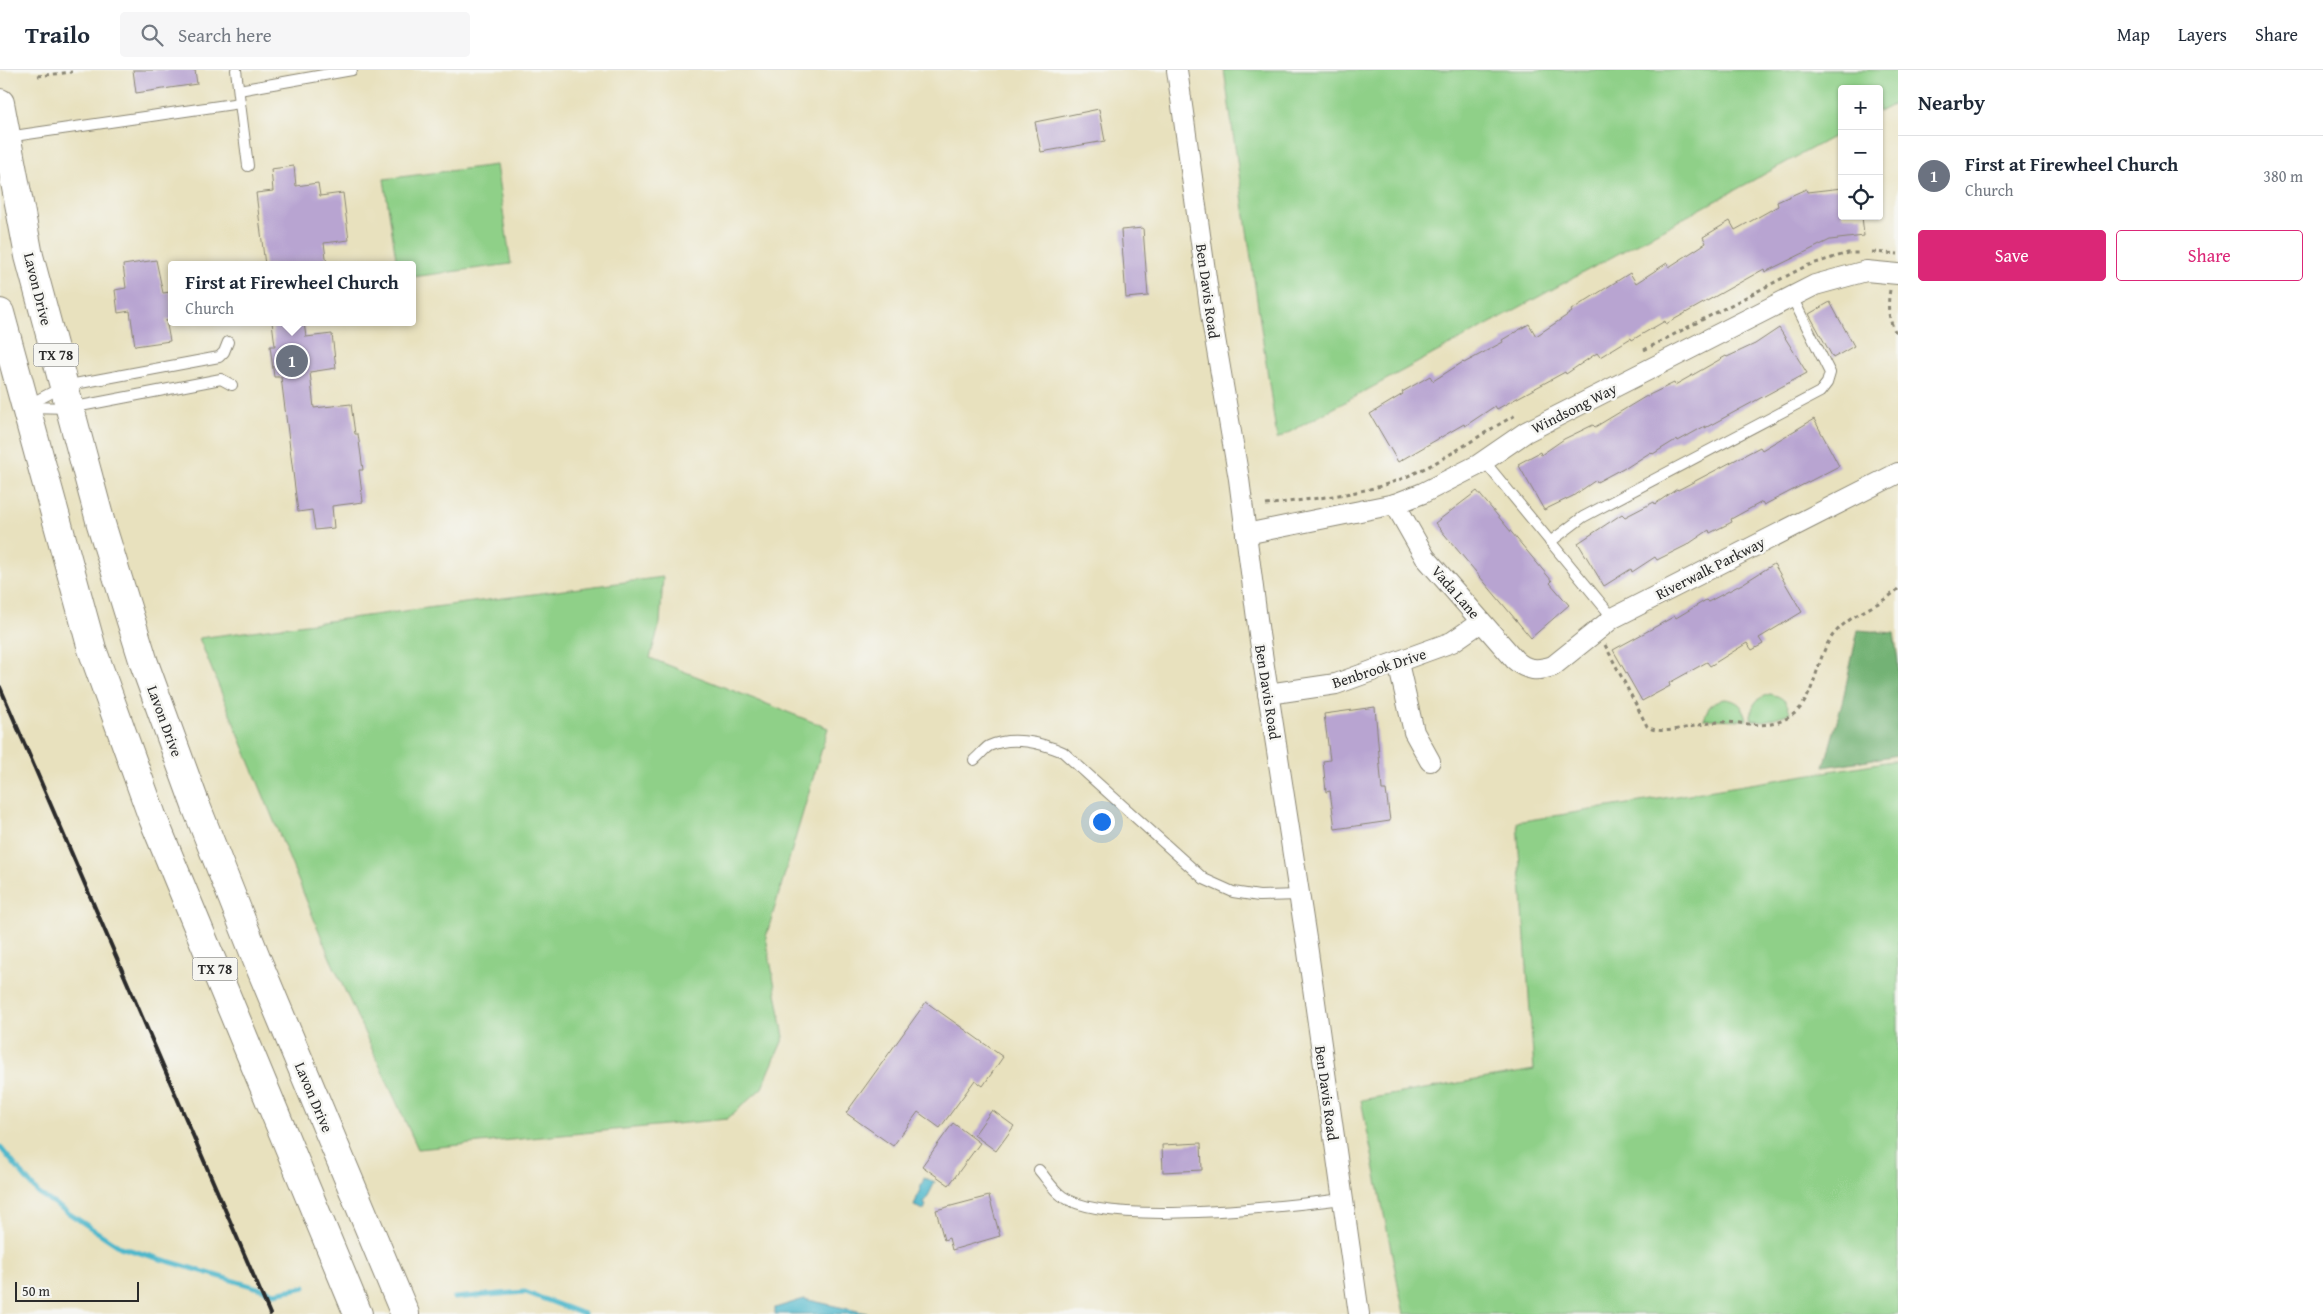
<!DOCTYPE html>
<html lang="en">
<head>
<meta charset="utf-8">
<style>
  :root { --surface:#fff; --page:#f6f6f7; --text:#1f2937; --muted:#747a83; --line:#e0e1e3; --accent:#db2777 }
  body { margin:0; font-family:"Gentium Book Plus",serif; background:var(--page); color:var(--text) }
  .controls { position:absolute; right:15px; top:15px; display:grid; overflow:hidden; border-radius:5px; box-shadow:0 1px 4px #0004 }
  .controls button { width:45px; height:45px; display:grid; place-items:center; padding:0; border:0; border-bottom:1px solid var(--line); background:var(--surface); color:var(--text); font:25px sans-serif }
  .scale { position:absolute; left:15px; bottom:12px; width:124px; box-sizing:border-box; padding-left:5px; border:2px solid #2b2b2b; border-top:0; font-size:14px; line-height:18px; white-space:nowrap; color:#2b2b2b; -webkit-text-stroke:4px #f6f6f2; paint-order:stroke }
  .you { position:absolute; left:1101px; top:751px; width:18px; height:18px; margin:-12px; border:4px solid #fff; border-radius:50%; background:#1a73e8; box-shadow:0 0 0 8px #1a73e833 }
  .badge { display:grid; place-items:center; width:32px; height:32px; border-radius:50%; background:var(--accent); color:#fff; font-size:16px; font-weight:700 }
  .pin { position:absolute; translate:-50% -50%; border:2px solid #fff; box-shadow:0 1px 5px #0006 }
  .popup { position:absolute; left:168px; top:191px; width:248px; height:65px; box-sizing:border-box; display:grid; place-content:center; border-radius:5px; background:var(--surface); filter:drop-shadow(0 1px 4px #0005); font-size:16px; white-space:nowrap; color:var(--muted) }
  .popup b { font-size:19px; color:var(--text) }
  .popup::after { content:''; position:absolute; left:50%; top:100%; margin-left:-10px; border:10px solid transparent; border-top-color:var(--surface) }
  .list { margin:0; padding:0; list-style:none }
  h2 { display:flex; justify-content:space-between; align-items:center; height:65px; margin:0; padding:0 20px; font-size:21px }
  h2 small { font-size:16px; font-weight:400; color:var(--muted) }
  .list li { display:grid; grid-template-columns:32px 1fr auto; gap:15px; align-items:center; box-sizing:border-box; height:80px; padding:0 20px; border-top:1px solid var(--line) }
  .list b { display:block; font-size:19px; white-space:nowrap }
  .list p { margin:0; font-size:16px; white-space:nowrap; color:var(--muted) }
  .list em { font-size:16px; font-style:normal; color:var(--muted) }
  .actions { display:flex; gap:10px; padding:15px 20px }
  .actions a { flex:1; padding:11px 0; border:1px solid var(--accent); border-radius:5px; text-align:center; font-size:18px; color:var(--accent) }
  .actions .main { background:var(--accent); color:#fff }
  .icon { flex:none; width:28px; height:28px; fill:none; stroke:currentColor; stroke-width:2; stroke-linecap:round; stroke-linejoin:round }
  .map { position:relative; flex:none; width:1898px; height:1244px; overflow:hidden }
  header { display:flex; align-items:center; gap:30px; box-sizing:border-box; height:70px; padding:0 25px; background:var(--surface); border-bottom:1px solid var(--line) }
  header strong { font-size:24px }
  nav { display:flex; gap:28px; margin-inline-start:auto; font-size:18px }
  .search { width:350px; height:45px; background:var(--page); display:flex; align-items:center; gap:12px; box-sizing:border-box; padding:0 18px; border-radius:5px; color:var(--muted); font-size:19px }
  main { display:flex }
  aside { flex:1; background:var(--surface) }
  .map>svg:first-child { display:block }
  .green { fill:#8fd088; stroke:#5d7e5a }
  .forest { fill:#73b274; stroke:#4f6e50 }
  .water { fill:#4eb7cb; stroke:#3c717b }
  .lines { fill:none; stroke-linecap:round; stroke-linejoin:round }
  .stream { stroke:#4eb7cb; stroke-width:5 }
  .building { fill:#b8a4d1 }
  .lane-casing { stroke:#8a8674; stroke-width:12 }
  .street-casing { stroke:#8a8674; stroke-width:22 }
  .primary-casing { stroke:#8a8674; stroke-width:30 }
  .path { stroke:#8a8674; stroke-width:3; stroke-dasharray:4 4; stroke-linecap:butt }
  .lane { stroke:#fff; stroke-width:10 }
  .street { stroke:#fff; stroke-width:20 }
  .primary { stroke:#fff; stroke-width:28 }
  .rail { stroke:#2b2b2b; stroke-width:4 }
  .labels { text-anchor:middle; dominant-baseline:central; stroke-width:5; stroke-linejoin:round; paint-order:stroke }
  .shield { fill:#f6f6f2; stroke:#686867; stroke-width:1 }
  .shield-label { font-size:14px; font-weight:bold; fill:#2b2b2b }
  .street-label { font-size:15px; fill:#2b2b2b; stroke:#f6f6f2 }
</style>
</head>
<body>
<header>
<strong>Trailo</strong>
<div class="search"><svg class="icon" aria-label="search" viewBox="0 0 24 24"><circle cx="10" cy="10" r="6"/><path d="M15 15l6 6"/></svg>Search here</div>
<nav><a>Map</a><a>Layers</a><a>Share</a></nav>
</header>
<main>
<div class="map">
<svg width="1898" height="1244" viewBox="0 0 1898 1244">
  <rect width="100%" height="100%" fill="#f6f6f2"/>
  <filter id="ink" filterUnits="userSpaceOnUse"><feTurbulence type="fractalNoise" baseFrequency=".02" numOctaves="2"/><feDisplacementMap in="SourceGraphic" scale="10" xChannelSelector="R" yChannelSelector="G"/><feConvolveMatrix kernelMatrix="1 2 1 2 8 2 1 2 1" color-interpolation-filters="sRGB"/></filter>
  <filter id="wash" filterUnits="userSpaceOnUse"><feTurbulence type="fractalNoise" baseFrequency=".0096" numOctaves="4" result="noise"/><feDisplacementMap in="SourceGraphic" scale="20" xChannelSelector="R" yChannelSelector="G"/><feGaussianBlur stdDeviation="1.12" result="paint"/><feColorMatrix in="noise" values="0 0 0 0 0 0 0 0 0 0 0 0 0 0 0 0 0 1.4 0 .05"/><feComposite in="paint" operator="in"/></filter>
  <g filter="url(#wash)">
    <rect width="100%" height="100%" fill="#e8e1be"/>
    <g class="green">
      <path d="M 1224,0 L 1898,0 L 1898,32 L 1879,42 L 1879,19 L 1842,19 L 1842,62 L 1277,369 Z"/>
      <path d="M 496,95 L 511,194 L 412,207 L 412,195 L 397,195 L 384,109 Z"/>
      <path d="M 663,507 L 660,553 L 650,588 L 828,658 L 766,867 L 784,967 L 762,1018 L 727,1049 L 418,1079 L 330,888 L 199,568 Z"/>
      <path d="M 1770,624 C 1781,626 1788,631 1790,643 L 1765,651 L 1751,650 C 1751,636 1755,628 1770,624 Z"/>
      <path d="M 1723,629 C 1736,629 1745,636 1747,650 L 1704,649 L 1710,635 Z"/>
      <path d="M 1898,690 L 1898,1244 L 1404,1244 L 1361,1030 L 1534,1000 L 1517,752 Z"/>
    </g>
    <path class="forest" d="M 1858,560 L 1894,563 L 1898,591 L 1898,685 L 1824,697 L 1843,629 Z"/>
    <g class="water">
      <path d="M 924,1108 L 935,1112 L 924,1134 L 926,1135 L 924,1140 L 914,1136 Z"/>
      <path d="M 804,1229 L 871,1244 L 775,1244 L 775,1238 Z"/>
    </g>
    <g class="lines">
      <g class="stream">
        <path d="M 0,1077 L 38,1123 L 120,1177 L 275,1223 L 305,1217"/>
        <path d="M 454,1228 L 525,1222 L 584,1244"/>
      </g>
    </g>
    <g id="blocks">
      <g class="building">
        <path d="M 133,0 L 195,0 L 197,14 L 136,23 Z"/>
        <path d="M 1099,39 L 1105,71 L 1041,82 L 1035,52 Z"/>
        <path d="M 294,96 L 296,116 L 318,113 L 320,126 L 343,123 L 349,170 L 324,173 L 327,195 L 265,195 L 256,123 L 273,121 L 271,99 Z"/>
        <path d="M 1842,118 L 1842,146 L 1862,146 L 1864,166 L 1830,170 L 1765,202 L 1764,199 L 1666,254 L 1665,251 L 1632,270 L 1631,268 L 1600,287 L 1597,283 L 1566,304 L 1565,302 L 1497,339 L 1495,336 L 1465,356 L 1464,354 L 1398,392 L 1370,344 L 1403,324 L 1402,322 L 1430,306 L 1433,311 L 1463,292 L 1464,293 L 1503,272 L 1502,270 L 1529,254 L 1536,266 L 1572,242 L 1571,240 L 1630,203 L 1636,213 L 1667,193 L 1669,197 L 1706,173 L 1703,167 L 1730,151 L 1735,160 L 1778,136 L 1777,132 L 1806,119 L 1807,122 Z"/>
        <path d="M 1143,158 L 1148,226 L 1126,228 L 1121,160 Z"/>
        <path d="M 156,190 L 163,223 L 170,222 L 172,249 L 166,250 L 170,271 L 135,276 L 130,241 L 118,243 L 115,220 L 126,218 L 123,195 Z"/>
        <path d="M 1830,232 L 1854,276 L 1833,288 L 1809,244 Z"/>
        <path d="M 272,252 L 304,252 L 306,267 L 332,264 L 336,298 L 310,302 L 314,338 L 351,334 L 355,364 L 358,364 L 363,400 L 359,400 L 363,432 L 332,436 L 334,458 L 315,460 L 312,440 L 298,442 L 281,307 L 274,307 L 270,276 L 275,276 Z"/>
        <path d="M 1779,258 L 1807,303 L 1705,358 L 1705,356 L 1678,371 L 1677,369 L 1653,384 L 1651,382 L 1626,398 L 1625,397 L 1597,412 L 1596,410 L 1573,426 L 1544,440 L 1518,394 L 1540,382 L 1541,385 L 1564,369 L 1593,355 L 1595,357 L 1645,327 L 1674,313 L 1675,315 L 1726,286 L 1727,287 L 1755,274 Z"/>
        <path d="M 1814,349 L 1839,396 L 1764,435 L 1762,432 L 1731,449 L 1732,452 L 1710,463 L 1709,460 L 1687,475 L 1657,490 L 1655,487 L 1632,502 L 1631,499 L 1604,516 L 1578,473 L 1622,444 L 1625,447 L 1654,432 L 1655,434 L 1677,419 L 1678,420 L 1760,377 L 1762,380 Z"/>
        <path d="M 1477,421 L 1552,511 L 1550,513 L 1569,535 L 1531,568 L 1435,453 Z"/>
        <path d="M 1774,494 L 1802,542 L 1759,568 L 1763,574 L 1752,580 L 1747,573 L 1710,596 L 1707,592 L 1669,613 L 1670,616 L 1642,631 L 1613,580 L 1675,546 L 1676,548 L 1706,530 L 1708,532 L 1742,514 Z"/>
        <path d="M 1375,637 L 1382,720 L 1386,720 L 1390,751 L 1335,759 L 1330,721 L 1326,722 L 1323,691 L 1330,690 L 1324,644 Z"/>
        <path d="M 926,932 L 1003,987 L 983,1016 L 975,1010 L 940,1058 L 918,1042 L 893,1076 L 846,1043 Z"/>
        <path d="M 992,1040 L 1014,1056 L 996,1081 L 974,1065 Z"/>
        <path d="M 953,1053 L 980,1073 L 949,1115 L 922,1096 Z"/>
        <path d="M 1201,1073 L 1202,1100 L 1163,1102 L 1162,1075 Z"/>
        <path d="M 989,1126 L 1000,1166 L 952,1180 L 949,1168 L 944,1170 L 936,1140 Z"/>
      </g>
    </g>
  </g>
  <g filter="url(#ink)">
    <use href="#blocks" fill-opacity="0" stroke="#8a8674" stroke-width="1"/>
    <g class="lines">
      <defs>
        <g id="lane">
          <path d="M 239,20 L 352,0"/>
          <path d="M 240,33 L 248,96"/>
          <path d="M 7,67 L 240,33 L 236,0"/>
          <path d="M 28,335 L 64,316 L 219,287 L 224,282 L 228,272"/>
          <path d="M 28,337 L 70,338 L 221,309 L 232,315"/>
          <path d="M 1484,391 L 1613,548"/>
          <path d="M 1550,472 L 1583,447 L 1820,322 L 1827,313 L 1830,303 L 1792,227"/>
          <path d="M 974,690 C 979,686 984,679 989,676 C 1012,665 1042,673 1063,682 L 1204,809 L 1233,822 L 1259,826 L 1300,825"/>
          <path d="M 1039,1100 C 1046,1108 1053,1120 1062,1126 C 1106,1158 1286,1136 1343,1129"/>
        </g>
        <g id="street">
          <path d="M 1177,0 L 1212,251 L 1239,409 L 1259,564 L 1307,875 L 1359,1244"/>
          <path d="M 1395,434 L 1425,487 L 1515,590 C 1527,601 1538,601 1553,596 L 1613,548 L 1898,403"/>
          <path d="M 1246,464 L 1395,434 L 1423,423 L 1478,395 L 1526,362 L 1815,215 L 1866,201 L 1898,204"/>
          <path d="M 1398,593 L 1414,662 L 1430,691"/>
          <path d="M 1268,624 L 1336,614 L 1452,572 L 1481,552"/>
        </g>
        <g id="primary">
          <path d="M 0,33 L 29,186 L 101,454 L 144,593 L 196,736 L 257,890 L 405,1244"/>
          <path d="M 0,243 L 92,579 L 152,746 L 358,1244"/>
        </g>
      </defs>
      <use href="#lane" class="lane-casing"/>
      <use href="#street" class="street-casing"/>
      <use href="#primary" class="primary-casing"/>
      <g class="path">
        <path d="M 38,6 L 72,2"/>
        <path d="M 1872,182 L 1898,184"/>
        <path d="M 1890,220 C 1887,237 1888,251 1898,266"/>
        <path d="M 1644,280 L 1806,196 L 1848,183 L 1860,183"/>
        <path d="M 1266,435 C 1306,429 1362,425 1398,410 C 1441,394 1476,366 1516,345"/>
        <path d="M 1605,575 L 1647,656 C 1659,667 1694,655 1710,653 C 1730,649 1751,657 1771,654 C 1778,653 1789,648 1795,643 C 1816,626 1816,587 1833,565 C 1852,542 1879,537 1898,519"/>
      </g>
      <use href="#lane" class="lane"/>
      <use href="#street" class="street"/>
      <use href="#primary" class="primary"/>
      <path class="rail" d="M 0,617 L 270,1244"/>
    </g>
  </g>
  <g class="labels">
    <g class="shield">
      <rect x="33.5" y="273.5" width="45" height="23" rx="4"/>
      <rect x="192.5" y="887.5" width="45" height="23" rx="4"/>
    </g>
    <g class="shield-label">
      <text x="56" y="285">TX 78</text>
      <text x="215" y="899">TX 78</text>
    </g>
    <g class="street-label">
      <text transform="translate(38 219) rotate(76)">Lavon Drive</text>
      <text transform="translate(1208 221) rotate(82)">Ben Davis Road</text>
      <text transform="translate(1574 338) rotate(-27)">Windsong Way</text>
      <text transform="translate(1710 498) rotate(-27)">Riverwalk Parkway</text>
      <text transform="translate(1456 522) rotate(49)">Vada Lane</text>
      <text transform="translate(1379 598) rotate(-18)">Benbrook Drive</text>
      <text transform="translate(1268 622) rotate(81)">Ben Davis Road</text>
      <text transform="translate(165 651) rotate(70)">Lavon Drive</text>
      <text transform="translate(1327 1023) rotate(82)">Ben Davis Road</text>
      <text transform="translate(314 1027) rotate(67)">Lavon Drive</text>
    </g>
  </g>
</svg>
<div class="controls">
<button>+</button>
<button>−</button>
<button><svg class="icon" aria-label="locate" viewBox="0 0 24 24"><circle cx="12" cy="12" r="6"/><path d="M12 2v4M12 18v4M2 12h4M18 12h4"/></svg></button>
</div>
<div class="scale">50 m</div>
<div class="you"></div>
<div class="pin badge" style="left:292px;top:291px;background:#6b7280">1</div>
<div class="popup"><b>First at Firewheel Church</b>Church</div>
</div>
<aside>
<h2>Nearby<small></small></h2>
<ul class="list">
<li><span class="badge" style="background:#6b7280">1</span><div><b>First at Firewheel Church</b><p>Church</p></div><em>380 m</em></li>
</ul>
<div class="actions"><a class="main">Save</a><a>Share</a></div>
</aside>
</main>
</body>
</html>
